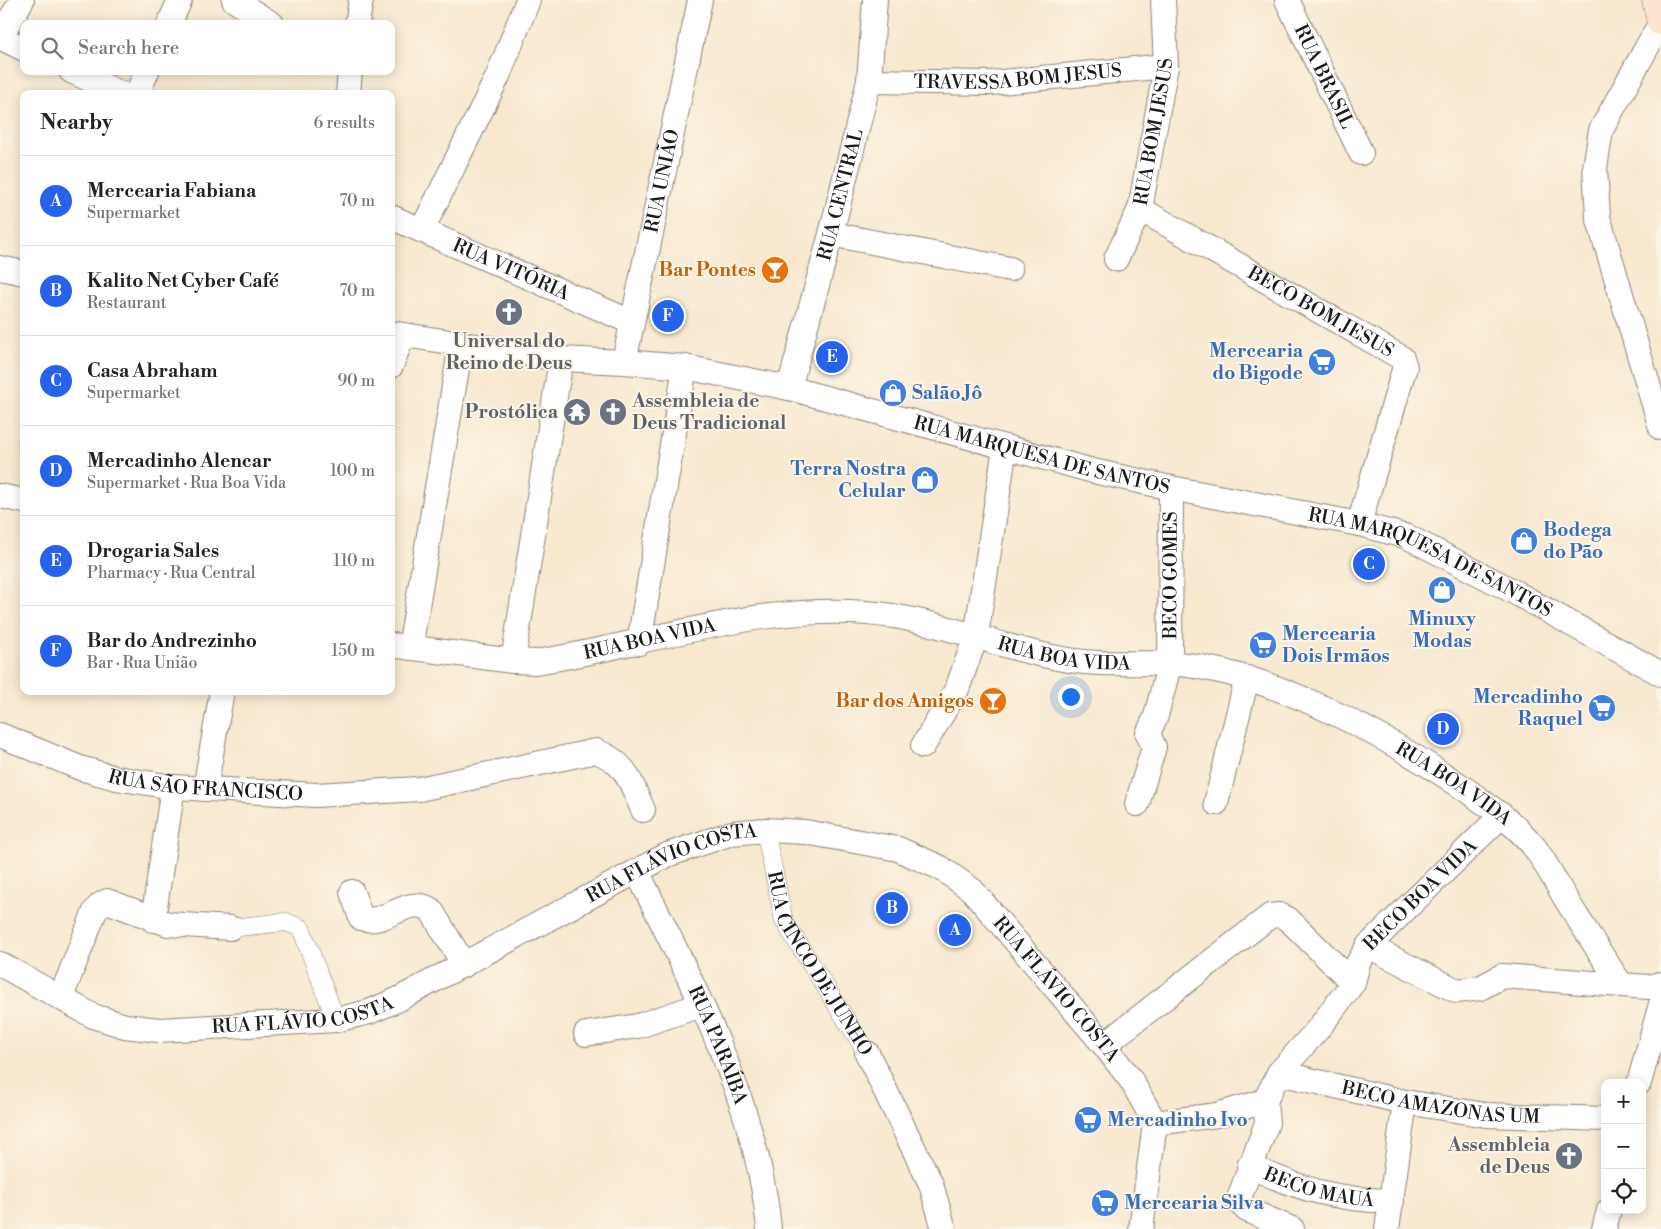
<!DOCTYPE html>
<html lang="en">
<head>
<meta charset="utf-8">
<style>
  :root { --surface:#fff; --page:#f2f2f2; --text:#222; --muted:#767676; --line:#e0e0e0; --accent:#2563eb }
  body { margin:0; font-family:"Libre Bodoni",serif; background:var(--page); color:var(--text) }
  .controls { position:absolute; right:15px; bottom:15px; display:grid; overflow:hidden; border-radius:10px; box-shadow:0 2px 12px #0003 }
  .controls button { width:45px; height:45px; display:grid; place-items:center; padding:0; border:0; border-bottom:1px solid var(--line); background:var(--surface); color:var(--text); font:25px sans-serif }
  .you { position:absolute; left:1070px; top:696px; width:18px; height:18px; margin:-12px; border:4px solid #fff; border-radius:50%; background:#1a73e8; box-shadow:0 0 0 8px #1a73e833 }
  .badge { display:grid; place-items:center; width:32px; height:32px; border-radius:50%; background:var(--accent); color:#fff; font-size:16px; font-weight:700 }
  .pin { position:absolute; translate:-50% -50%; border:2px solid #fff; box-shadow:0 1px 5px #0006 }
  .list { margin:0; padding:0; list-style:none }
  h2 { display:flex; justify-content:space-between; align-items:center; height:65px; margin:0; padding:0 20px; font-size:21px }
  h2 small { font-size:16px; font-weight:400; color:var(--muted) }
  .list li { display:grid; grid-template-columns:32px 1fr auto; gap:15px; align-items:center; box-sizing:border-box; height:90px; padding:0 20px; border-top:1px solid var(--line) }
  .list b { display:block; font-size:19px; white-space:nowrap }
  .list p { margin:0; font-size:16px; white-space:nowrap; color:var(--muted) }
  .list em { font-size:16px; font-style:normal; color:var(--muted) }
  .icon { flex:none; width:28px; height:28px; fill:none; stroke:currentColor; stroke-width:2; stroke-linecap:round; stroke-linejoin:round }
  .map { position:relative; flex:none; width:1661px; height:1229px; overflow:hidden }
  .search { position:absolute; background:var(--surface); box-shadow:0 2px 12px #0003; left:20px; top:20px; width:375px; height:55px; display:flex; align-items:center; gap:12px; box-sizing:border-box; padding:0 18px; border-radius:10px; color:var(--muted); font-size:19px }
  .panel { position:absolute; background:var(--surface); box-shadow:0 2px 12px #0003; left:20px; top:90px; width:375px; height:605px; border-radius:10px }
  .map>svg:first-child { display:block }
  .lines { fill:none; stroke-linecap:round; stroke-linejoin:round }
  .pedestrian-casing { stroke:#8a8276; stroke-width:19 }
  .minor-casing { stroke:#8a8276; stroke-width:26 }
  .secondary-casing { stroke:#8a8276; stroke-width:29 }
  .pedestrian { stroke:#fff; stroke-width:18 }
  .minor { stroke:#fff; stroke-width:24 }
  .secondary { stroke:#fde4d1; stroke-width:28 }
  .labels { text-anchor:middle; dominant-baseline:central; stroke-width:4; stroke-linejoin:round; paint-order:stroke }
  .street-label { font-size:19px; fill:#1c1c1c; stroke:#fcf5e5 }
  .food-label { font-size:19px; font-weight:bold; fill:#c56008; stroke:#fcf5e5; text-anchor:end }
  .worship-label { font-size:19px; font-weight:bold; fill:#5b616d; stroke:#fcf5e5; text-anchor:end }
  .shop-label { font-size:19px; font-weight:bold; fill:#366cbe; stroke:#fcf5e5; text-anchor:start }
</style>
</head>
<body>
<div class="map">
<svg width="1661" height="1229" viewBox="0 0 1661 1229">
  <rect width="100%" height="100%" fill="#fcf5e5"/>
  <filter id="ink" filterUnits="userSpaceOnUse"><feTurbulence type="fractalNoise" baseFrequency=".02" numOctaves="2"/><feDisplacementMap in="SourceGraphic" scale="10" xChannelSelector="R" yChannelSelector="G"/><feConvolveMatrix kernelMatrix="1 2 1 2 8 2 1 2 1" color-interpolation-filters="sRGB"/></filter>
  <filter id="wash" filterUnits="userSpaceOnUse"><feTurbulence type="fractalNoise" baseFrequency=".0096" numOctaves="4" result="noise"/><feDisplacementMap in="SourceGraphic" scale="20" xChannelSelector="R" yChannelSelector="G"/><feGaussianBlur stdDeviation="1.12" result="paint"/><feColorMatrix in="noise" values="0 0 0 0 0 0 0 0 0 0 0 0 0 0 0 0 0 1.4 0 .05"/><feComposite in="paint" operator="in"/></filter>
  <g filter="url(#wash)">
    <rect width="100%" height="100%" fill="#f8e8d0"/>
  </g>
  <g filter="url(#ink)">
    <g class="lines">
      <defs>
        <g id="pedestrian">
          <path id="s1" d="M 765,830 L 784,921 L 867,1053"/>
          <path d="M 230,928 L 286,922 L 301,928 L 336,1020"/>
        </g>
        <g id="minor">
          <path d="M 234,0 L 272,24"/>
          <path id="s2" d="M 1287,0 L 1361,153"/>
          <path d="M 1661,22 L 1601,130 L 1595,168 L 1598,217 L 1661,428"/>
          <path d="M 169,24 L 180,0"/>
          <path d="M 357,24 L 361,0"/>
          <path d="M 0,37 L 22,0"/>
          <path d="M 0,37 L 24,49"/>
          <path d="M 71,71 L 122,94"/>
          <path id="s3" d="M 869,81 L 991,83 L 1166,66"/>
          <path d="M 137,94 L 147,71"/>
          <path d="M 348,94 L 350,71"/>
          <path id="s4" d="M 1140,209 L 1402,358 L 1405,367 L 1403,373 L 1359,524"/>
          <path id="s5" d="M 391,217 L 631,322"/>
          <path d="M 422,230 L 498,76 L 528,0"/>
          <path d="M 831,234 L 1010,269"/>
          <path id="s6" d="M 1116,259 L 1140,209 L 1166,66 L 1163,0"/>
          <path d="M 0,268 L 24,273"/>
          <path id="s7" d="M 391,333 L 561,359 L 624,362 L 685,367 L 789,388 L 1093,471 L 1171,488 L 1359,524 L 1408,537 L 1507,588 L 1661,674"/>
          <path id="s8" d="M 624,362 L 700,0"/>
          <path d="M 391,366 L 403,335"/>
          <path id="s9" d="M 789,388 L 831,234 L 869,81 L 875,0"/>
          <path d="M 0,496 L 24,501"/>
          <path d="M 639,643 L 685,367"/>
          <path id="s10" d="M 391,645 L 513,661 L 536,662 C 653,644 774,597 893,616 C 957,626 1019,655 1084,662 C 1125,666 1163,659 1206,668 C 1294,685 1391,739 1465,789 C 1490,807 1516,824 1535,848 C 1547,865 1556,883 1567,901 C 1584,928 1602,956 1620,983"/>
          <path d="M 410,648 L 461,345"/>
          <path d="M 513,661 L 561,359"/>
          <path id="s11" d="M 0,735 L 80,768 L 116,778 L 173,787 L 316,795 L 419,789 L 596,751 C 627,763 630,781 643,810"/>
          <path d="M 923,746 L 957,689 L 976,636 L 1005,447"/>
          <path d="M 205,789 L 222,691"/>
          <path d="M 1216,803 L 1247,678"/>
          <path id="s12" d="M 1137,804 L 1154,747 L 1148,734 L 1156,716 L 1170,662 L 1171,488"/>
          <path id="s13" d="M 637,871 C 692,985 757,1101 769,1229"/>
          <path d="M 352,892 L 361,918 C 385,927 408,894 431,910 L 464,965"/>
          <path d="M 153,920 L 173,787"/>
          <path d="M 1368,946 L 1457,991 L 1480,988 L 1502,976 L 1648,987 L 1661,984"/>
          <path id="s14" d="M 0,964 L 93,1016 L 125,1026 L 159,1030 L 336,1020 L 369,1012 L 399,999 L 667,855 L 732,833 L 765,830 L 805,832 L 898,849 L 941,868 L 972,890 L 1104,1045 L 1131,1080 L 1155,1123 L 1141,1229"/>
          <path d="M 61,997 L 95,911 L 100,905 L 107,901 L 168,924 L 230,928"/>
          <path d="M 586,1034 L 638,1026 L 701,1005"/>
          <path d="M 1104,1045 L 1270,916 L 1279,915 L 1288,919 L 1353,983"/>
          <path d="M 867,1053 L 931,1184 L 944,1229"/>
          <path id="s15" d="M 1279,1073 L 1405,1102 L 1486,1115 L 1605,1119"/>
          <path d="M 1639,1083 L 1661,1004"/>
          <path d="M 1265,1101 L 1267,1123 L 1238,1201 L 1247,1210 L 1292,1229"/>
          <path id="s16" d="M 1155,1123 L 1217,1115 L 1265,1101 L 1279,1073 L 1318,1029 L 1353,983 L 1358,963 L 1368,946 L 1502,815"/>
          <path id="s17" d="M 1249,1166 C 1300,1189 1336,1200 1392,1201"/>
          <path d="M 1387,1229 L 1405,1102"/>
          <path d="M 1604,1229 L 1609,1210"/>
        </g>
        <path id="secondary" d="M 1656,0 L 1661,22"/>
      </defs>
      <use href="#pedestrian" class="pedestrian-casing"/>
      <use href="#minor" class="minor-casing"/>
      <use href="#secondary" class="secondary-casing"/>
      <use href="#pedestrian" class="pedestrian"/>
      <use href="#minor" class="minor"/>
      <use href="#secondary" class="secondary"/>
    </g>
  </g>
  <defs>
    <symbol id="bar-disc" viewBox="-11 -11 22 22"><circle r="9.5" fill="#e8710a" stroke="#fcf5e5"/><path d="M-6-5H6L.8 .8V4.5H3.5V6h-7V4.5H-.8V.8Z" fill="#fff"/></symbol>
    <symbol id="church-disc" viewBox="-11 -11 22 22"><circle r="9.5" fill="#6b7280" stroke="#fcf5e5"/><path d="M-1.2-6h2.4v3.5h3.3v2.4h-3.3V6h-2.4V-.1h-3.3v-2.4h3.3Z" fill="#fff"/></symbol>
    <symbol id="supermarket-disc" viewBox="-11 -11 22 22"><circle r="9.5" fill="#3f7fe0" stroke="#fcf5e5"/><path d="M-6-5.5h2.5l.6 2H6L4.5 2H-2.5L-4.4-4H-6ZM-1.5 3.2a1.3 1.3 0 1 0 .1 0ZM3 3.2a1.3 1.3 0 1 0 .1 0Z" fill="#fff"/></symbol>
    <symbol id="shop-disc" viewBox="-11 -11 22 22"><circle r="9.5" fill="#3f7fe0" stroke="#fcf5e5"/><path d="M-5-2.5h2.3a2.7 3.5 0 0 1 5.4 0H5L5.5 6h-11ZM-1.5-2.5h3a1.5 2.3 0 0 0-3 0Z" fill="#fff"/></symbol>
    <symbol id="temple-disc" viewBox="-11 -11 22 22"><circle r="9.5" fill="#6b7280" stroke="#fcf5e5"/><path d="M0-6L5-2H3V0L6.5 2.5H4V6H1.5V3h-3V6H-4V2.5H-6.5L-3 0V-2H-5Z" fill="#fff"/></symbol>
  </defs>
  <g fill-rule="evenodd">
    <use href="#bar-disc" x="759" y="254" width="32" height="32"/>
    <use href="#church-disc" x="493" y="296" width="32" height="32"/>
    <use href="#supermarket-disc" x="1306" y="346" width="32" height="32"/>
    <use href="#shop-disc" x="877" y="377" width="32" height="32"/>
    <use href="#temple-disc" x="561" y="396" width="32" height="32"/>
    <use href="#church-disc" x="597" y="396" width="32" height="32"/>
    <use href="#shop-disc" x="909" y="464" width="32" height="32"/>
    <use href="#shop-disc" x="1508" y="525" width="32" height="32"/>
    <use href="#shop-disc" x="1426" y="574" width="32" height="32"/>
    <use href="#supermarket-disc" x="1247" y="629" width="32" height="32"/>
    <use href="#bar-disc" x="977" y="685" width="32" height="32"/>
    <use href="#supermarket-disc" x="1586" y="692" width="32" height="32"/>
    <use href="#supermarket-disc" x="1072" y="1104" width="32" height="32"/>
    <use href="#church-disc" x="1553" y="1140" width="32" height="32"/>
    <use href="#supermarket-disc" x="1089" y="1187" width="32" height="32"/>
  </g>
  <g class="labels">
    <g class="street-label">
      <text stroke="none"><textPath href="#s3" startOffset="149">TRAVESSA BOM JESUS</textPath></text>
      <text stroke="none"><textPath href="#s2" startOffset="85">RUA BRASIL</textPath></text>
      <text stroke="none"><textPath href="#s6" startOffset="134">RUA BOM JESUS</textPath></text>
      <text stroke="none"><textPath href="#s8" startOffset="185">RUA UNIÃO</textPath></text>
      <text stroke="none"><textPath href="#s9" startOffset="200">RUA CENTRAL</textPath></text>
      <text stroke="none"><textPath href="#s5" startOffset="131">RUA VITÓRIA</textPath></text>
      <text stroke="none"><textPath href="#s4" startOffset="208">BECO BOM JESUS</textPath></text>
      <text stroke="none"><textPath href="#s7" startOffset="664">RUA MARQUESA DE SANTOS</textPath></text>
      <text stroke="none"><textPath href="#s7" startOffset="1069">RUA MARQUESA DE SANTOS</textPath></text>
      <text stroke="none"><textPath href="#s12" startOffset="236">BECO GOMES</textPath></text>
      <text stroke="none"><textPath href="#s10" startOffset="262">RUA BOA VIDA</textPath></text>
      <text stroke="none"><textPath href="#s10" startOffset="684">RUA BOA VIDA</textPath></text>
      <text stroke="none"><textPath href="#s11" startOffset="214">RUA SÃO FRANCISCO</textPath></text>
      <text stroke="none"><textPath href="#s10" startOffset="1102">RUA BOA VIDA</textPath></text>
      <text stroke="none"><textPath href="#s14" startOffset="724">RUA FLÁVIO COSTA</textPath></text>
      <text stroke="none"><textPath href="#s16" startOffset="374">BECO BOA VIDA</textPath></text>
      <text stroke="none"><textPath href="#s1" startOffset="146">RUA CINCO DE JUNHO</textPath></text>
      <text stroke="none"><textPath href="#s14" startOffset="1174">RUA FLÁVIO COSTA</textPath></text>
      <text stroke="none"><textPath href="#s14" startOffset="319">RUA FLÁVIO COSTA</textPath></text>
      <text stroke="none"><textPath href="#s13" startOffset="192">RUA PARAÍBA</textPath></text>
      <text stroke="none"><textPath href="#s15" startOffset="165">BECO AMAZONAS UM</textPath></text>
      <text stroke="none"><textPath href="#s17" startOffset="74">BECO MAUÁ</textPath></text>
    </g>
    <g class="food-label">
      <text x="756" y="270">Bar Pontes</text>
      <text x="974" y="701">Bar dos Amigos</text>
    </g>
    <g class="worship-label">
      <text x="509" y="341" text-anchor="middle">Universal do<tspan x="509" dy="22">Reino de Deus</tspan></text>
      <text x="632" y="401" text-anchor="start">Assembleia de<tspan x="632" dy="22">Deus Tradicional</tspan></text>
      <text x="558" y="412">Prostólica</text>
      <text x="1550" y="1145">Assembleia<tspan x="1550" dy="22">de Deus</tspan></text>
    </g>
    <g class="shop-label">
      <text x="1303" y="351" text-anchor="end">Mercearia<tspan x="1303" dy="22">do Bigode</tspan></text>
      <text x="912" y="393">Salão Jô</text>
      <text x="906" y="469" text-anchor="end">Terra Nostra<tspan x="906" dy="22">Celular</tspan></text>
      <text x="1543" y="530">Bodega<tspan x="1543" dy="22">do Pão</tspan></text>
      <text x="1442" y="619" text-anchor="middle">Minuxy<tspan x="1442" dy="22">Modas</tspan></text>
      <text x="1282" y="634">Mercearia<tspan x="1282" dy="22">Dois Irmãos</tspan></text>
      <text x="1583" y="697" text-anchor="end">Mercadinho<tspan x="1583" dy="22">Raquel</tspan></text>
      <text x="1107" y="1120">Mercadinho Ivo</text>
      <text x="1124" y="1203">Mercearia Silva</text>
    </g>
  </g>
</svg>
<div class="controls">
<button>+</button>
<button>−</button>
<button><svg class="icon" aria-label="locate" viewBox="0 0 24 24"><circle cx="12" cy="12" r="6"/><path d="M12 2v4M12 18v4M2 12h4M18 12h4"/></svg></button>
</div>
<div class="you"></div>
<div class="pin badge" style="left:955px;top:930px">A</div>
<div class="pin badge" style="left:892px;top:908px">B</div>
<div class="pin badge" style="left:1369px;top:564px">C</div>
<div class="pin badge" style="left:1443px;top:729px">D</div>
<div class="pin badge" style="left:832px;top:357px">E</div>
<div class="pin badge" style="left:668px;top:316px">F</div>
<div class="search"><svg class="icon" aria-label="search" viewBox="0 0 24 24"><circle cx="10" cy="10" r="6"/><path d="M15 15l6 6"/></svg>Search here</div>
<section class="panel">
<h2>Nearby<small>6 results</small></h2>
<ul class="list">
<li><span class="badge">A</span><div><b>Mercearia Fabiana</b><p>Supermarket</p></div><em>70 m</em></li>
<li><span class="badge">B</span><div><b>Kalito Net Cyber Café</b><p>Restaurant</p></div><em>70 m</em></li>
<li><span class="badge">C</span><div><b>Casa Abraham</b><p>Supermarket</p></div><em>90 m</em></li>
<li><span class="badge">D</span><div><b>Mercadinho Alencar</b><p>Supermarket · Rua Boa Vida</p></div><em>100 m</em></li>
<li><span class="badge">E</span><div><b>Drogaria Sales</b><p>Pharmacy · Rua Central</p></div><em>110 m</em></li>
<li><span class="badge">F</span><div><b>Bar do Andrezinho</b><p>Bar · Rua União</p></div><em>150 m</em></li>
</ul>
</section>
</div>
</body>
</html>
